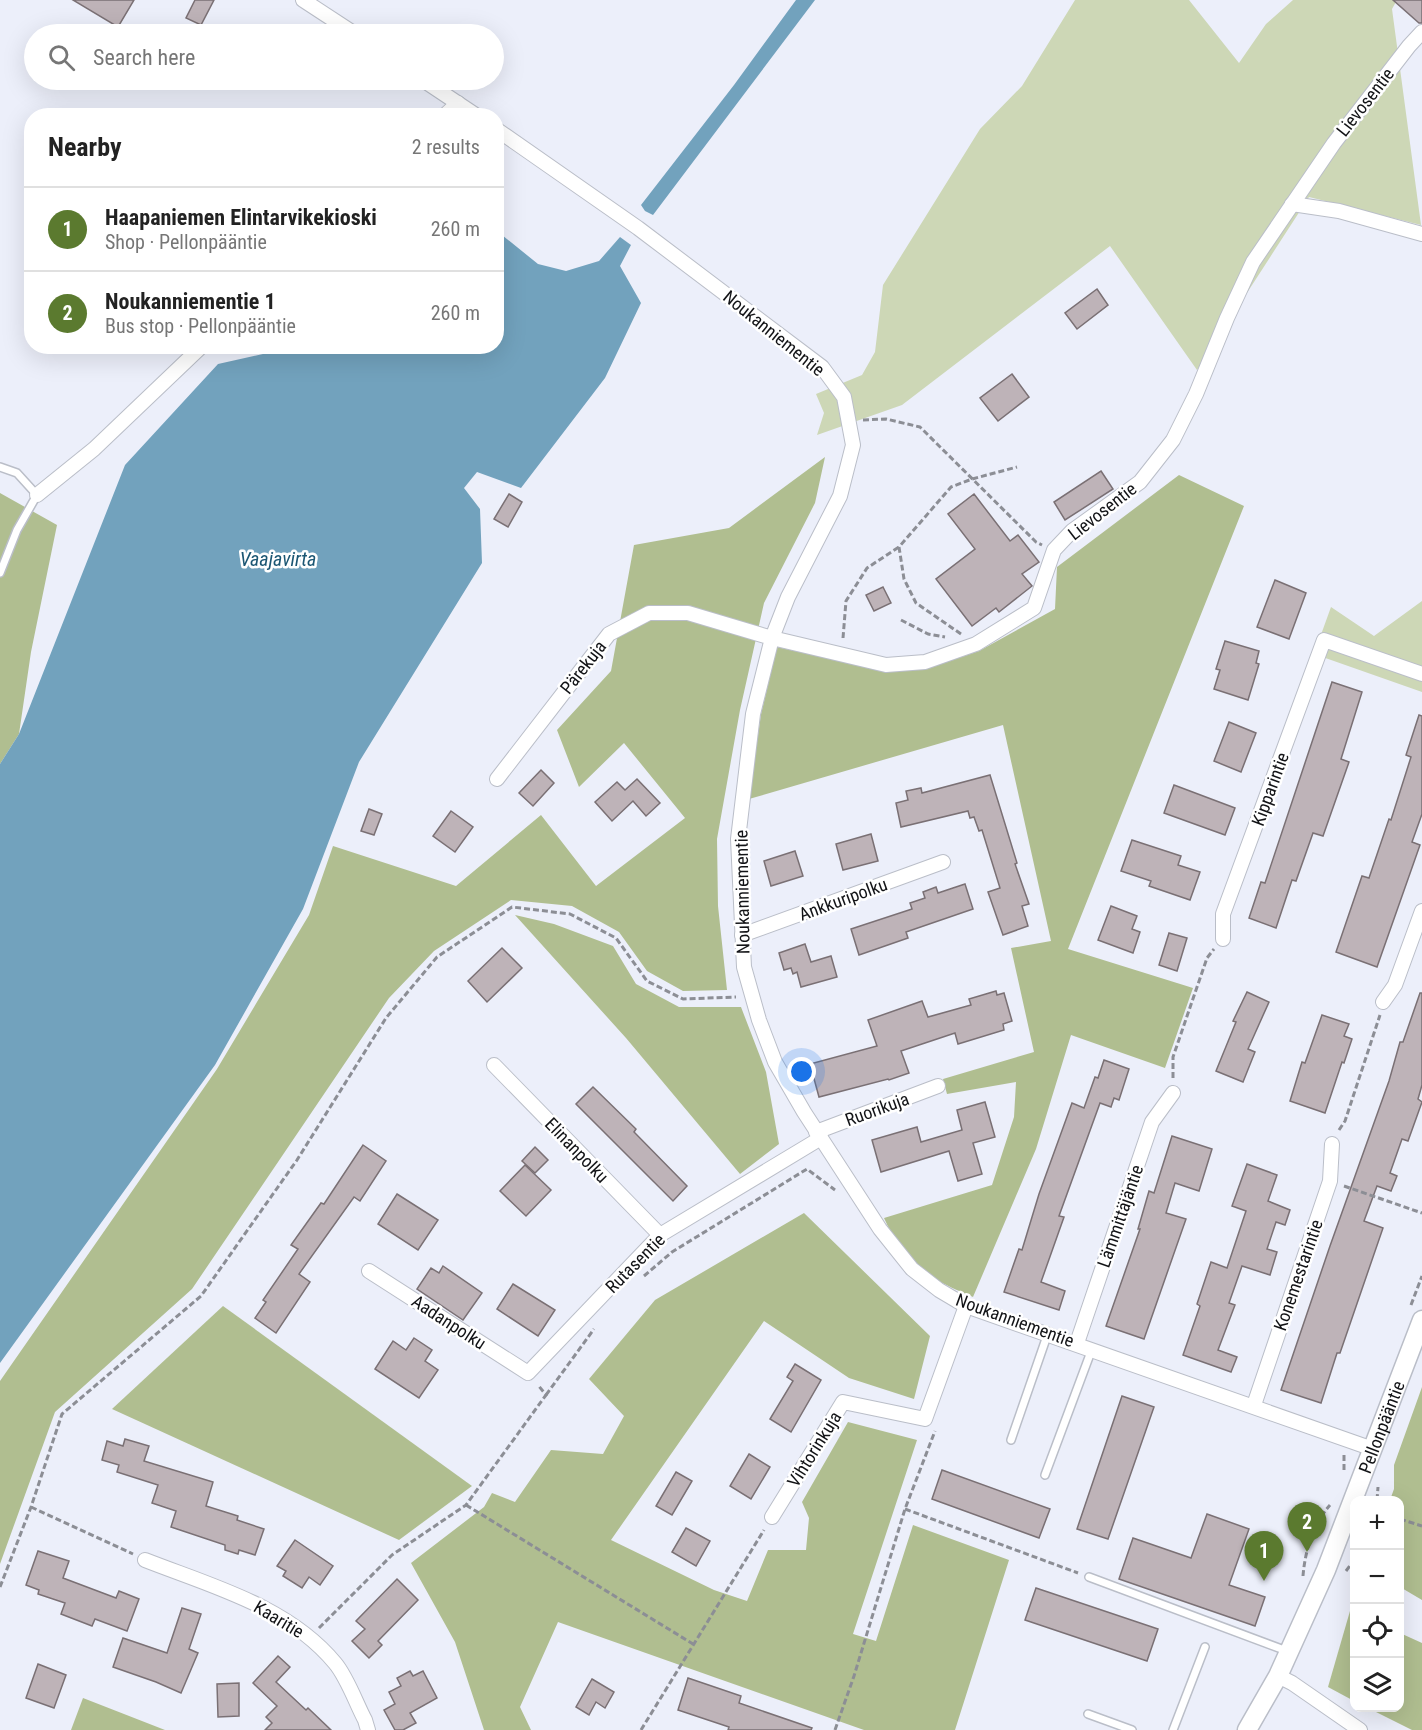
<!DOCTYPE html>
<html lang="en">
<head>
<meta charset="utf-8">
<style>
  :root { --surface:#fff; --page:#f6f6f6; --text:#222; --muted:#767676; --line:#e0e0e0; --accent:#5b7a2f }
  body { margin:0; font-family:"Roboto Condensed",sans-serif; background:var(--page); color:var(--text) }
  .controls { position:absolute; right:18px; bottom:18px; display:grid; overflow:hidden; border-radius:12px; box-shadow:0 6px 24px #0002 }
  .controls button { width:54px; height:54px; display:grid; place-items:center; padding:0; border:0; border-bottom:2px solid var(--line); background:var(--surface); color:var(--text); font:30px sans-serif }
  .you { position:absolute; left:802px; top:1072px; width:21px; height:21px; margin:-15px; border:4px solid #fff; border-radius:50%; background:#1a73e8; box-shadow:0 0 0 9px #1a73e833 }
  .badge { display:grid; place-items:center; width:39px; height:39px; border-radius:50%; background:var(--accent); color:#fff; font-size:20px; font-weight:700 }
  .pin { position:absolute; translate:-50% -50px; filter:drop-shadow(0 2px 3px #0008) }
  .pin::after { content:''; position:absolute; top:32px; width:21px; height:18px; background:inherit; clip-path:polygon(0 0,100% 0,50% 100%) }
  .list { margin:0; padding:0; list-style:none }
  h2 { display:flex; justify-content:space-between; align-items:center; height:78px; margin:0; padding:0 24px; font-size:26px }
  h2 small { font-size:20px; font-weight:400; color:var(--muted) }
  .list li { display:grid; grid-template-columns:39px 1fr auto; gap:18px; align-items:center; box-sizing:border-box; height:84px; padding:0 24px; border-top:2px solid var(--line) }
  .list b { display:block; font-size:22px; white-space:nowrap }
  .list p { margin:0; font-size:20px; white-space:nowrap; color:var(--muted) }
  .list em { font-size:20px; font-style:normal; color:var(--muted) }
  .icon { flex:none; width:33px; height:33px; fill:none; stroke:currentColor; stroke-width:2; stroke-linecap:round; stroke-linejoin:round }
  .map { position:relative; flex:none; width:1422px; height:1730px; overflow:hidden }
  .search { position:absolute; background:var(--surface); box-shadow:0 6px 24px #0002; left:24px; top:24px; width:480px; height:66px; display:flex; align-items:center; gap:15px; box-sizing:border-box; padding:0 21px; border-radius:33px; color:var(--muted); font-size:22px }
  .panel { position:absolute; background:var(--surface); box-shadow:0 6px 24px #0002; left:24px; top:108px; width:480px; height:246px; border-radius:24px }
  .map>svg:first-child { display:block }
  .green { fill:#cdd7b6 }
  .forest { fill:#b0be90 }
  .water { fill:#72a2bd }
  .building { fill:#beb3b8; stroke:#7a7074; stroke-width:1.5 }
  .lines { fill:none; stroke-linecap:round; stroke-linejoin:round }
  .service-casing { stroke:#babec8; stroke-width:10 }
  .minor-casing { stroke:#babec8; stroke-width:16 }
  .tertiary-casing { stroke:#babec8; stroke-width:21 }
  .path { stroke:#8c8e95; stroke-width:3; stroke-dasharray:6 3; stroke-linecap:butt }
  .service { stroke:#fff; stroke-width:7 }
  .minor { stroke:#fff; stroke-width:14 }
  .tertiary { stroke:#fff; stroke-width:18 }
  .labels { text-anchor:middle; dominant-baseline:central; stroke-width:5; stroke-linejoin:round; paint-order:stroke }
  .street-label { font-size:18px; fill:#121316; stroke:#fff }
  .water-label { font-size:20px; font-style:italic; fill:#1b5673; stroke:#fff }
</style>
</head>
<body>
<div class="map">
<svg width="1422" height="1730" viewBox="0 0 1422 1730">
  <rect width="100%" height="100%" fill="#eceffa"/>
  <g class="green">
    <path d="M 1075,0 L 1189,0 L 1239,63 L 1266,24 L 1293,0 L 1397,0 L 1392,9 L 1421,225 L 1309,197 L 1197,370 L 1110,246 L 902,405 L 817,435 L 824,413 L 816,394 L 862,375 L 875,352 L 883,285 L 980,129 L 1022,86 Z"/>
    <path d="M 1422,601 L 1422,692 L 1314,654 L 1331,607 L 1374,636 Z"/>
  </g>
  <g class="forest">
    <path d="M 825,457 L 815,503 L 764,603 L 740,710 L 717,839 L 718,906 L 727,990 L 683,991 L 647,971 L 619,932 L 572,906 L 511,900 L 434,951 L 389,998 L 192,1289 L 55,1412 L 0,1564 L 0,1381 L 217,1069 L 309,915 L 333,846 L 456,886 L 541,815 L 596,886 L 685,818 L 624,743 L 579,787 L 557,730 L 611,671 L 634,545 L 729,528 Z"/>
    <path d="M 1179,475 L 1244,506 L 1068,949 L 1193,988 L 1165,1068 L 1071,1035 L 1036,1149 L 973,1297 C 962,1292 949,1287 939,1281 C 917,1267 894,1242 884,1218 L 992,1185 L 1014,1117 L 1016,1082 L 947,1094 L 943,1079 L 1034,1052 L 1011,948 L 1051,941 L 1003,725 L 749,799 L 761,714 L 777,647 L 886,671 L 928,668 L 979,651 L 1055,609 L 1057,567 Z"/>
    <path d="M 0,493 L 57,525 L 31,652 L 19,734 L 0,764 Z"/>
    <path d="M 515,915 L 554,924 L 613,946 L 636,984 L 679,1007 L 741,1007 L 766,1072 L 779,1144 L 740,1174 L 626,1038 Z"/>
    <path d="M 804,1213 L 930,1336 L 914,1399 L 849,1378 L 764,1321 L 611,1540 L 714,1590 L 747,1601 L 768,1550 L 806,1550 L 809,1518 L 802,1502 L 848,1422 L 917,1440 L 853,1634 L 876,1641 L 913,1525 L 1009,1560 L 955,1730 L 864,1730 L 558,1622 L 520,1707 L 531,1730 L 484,1730 L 455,1642 L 411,1563 L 484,1507 L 492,1493 L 515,1502 L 551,1450 L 603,1454 L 624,1416 L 589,1379 L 655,1300 Z"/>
    <path d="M 223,1306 L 472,1486 L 399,1540 L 112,1409 Z"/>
    <path d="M 1422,1387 L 1422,1600 L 1400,1587 L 1400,1500 L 1390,1500 L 1394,1489 L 1394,1465 Z"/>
    <path d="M 1350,1611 L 1354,1613 L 1354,1701 L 1328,1687 Z"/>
    <path d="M 1400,1633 L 1422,1643 L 1422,1730 L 1412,1730 L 1368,1708 L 1400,1708 Z"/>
    <path d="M 83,1698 L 165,1730 L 71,1730 Z"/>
  </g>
  <g class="water">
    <path d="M 796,0 L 815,0 L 653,215 L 645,211 L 641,205 L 734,85 Z"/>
    <path d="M 497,231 L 538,264 L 566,271 L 599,261 L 620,237 L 631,245 L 620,266 L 641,303 L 605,378 L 521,488 L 477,472 L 464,488 L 480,509 L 482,563 L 359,762 L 303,909 L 215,1065 L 0,1363 L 0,764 L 19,734 L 125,465 L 218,364 L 294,347 L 496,346 Z"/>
  </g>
  <g class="building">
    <path d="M 73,0 L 134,0 L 118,27 Z"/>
    <path d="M 195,0 L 214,0 L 201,25 L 186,18 Z"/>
    <path d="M 1393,0 L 1422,0 L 1422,23 L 1419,23 Z"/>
    <path d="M 1097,289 L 1108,305 L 1077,329 L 1065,313 Z"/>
    <path d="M 1012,374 L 1029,397 L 998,421 L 980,398 Z"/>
    <path d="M 1101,471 L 1113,489 L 1065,520 L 1054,502 Z"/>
    <path d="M 509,494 L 522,502 L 508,527 L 494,519 Z"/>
    <path d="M 974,494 L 1010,541 L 1018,535 L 1039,562 L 1022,574 L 1032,586 L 999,612 L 996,608 L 972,626 L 936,579 L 975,549 L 948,514 Z"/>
    <path d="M 1275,580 L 1306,593 L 1289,639 L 1257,627 Z"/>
    <path d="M 883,587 L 891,603 L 874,611 L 866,595 Z"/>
    <path d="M 1225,641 L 1259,651 L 1256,663 L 1259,664 L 1248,700 L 1214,689 L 1220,670 L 1216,669 Z"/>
    <path d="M 1332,682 L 1362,692 L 1341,759 L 1349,762 L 1323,836 L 1313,833 L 1296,881 L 1292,880 L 1276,928 L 1249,918 L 1261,882 L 1265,883 Z"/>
    <path d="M 1419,715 L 1422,716 L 1422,814 L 1412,842 L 1420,845 L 1377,967 L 1336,952 L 1362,876 L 1369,878 L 1389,819 L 1391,820 L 1411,757 L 1406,755 Z"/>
    <path d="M 1229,722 L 1256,733 L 1241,772 L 1214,761 Z"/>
    <path d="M 541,770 L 554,783 L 533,806 L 519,793 Z"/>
    <path d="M 990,775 L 1017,863 L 1015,864 L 1029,904 L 1022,906 L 1028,926 L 1003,935 L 988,892 L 1000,888 L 982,830 L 979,831 L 974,817 L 970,818 L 968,811 L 901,827 L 896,803 L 908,800 L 906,791 L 921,788 L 922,793 Z"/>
    <path d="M 637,779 L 660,803 L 646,816 L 633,801 L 612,821 L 595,802 L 617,782 L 625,790 Z"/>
    <path d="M 1174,785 L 1235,808 L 1225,835 L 1164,813 Z"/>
    <path d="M 369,809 L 382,814 L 374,835 L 361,831 Z"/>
    <path d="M 451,811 L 473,827 L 455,852 L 433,836 Z"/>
    <path d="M 871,834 L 878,861 L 843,870 L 836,844 Z"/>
    <path d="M 1132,840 L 1181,856 L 1178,865 L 1200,872 L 1190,900 L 1149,886 L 1151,881 L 1121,871 Z"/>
    <path d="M 795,851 L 803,876 L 771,886 L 764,861 Z"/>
    <path d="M 965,884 L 973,909 L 906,932 L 908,938 L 859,955 L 851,929 L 912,909 L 910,903 L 925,898 L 923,892 L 936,887 L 938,893 Z"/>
    <path d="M 1111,906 L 1137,916 L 1132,929 L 1140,932 L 1133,953 L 1098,940 Z"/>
    <path d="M 1169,933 L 1187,938 L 1177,971 L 1159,965 Z"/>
    <path d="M 805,944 L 811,962 L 831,956 L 837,977 L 801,987 L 797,972 L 793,974 L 791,968 L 784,970 L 779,953 Z"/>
    <path d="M 502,948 L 522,968 L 487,1002 L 468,981 Z"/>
    <path d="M 996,991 L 997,995 L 1004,993 L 1012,1021 L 1003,1024 L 1004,1030 L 958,1044 L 955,1033 L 901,1051 L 909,1073 L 889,1080 L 888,1079 L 819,1097 L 810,1064 L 877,1046 L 868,1020 L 922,1001 L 928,1017 L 971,1005 L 969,999 Z"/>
    <path d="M 1247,992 L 1269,1002 L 1248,1049 L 1255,1052 L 1243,1082 L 1216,1071 L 1236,1022 L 1233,1021 Z"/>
    <path d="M 1420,993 L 1422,993 L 1422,1085 L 1418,1099 L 1422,1102 L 1408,1141 L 1402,1139 L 1390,1173 L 1397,1176 L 1391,1191 L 1377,1186 L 1364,1221 L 1383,1228 L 1340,1353 L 1337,1353 L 1321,1403 L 1281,1390 L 1330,1246 L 1389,1081 L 1400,1042 L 1403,1042 Z"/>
    <path d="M 1322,1015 L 1349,1024 L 1344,1036 L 1352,1039 L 1344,1063 L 1342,1062 L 1325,1113 L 1290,1101 L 1302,1062 L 1305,1063 Z"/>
    <path d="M 1104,1060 L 1129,1069 L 1119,1100 L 1114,1098 L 1111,1107 L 1100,1103 L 1059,1216 L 1064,1217 L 1041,1282 L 1065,1291 L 1059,1310 L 1004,1292 L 1019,1249 L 1022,1250 L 1039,1194 L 1072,1103 L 1084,1108 L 1095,1077 L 1098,1078 Z"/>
    <path d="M 593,1087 L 636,1129 L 634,1132 L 687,1186 L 673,1201 L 576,1104 Z"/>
    <path d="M 985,1102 L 995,1137 L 973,1143 L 982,1174 L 958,1181 L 949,1151 L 881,1172 L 872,1140 L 917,1127 L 921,1142 L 962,1130 L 957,1110 Z"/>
    <path d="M 1172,1136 L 1212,1149 L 1199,1191 L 1175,1183 L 1166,1213 L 1186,1219 L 1144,1339 L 1106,1326 L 1140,1229 L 1138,1229 L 1149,1191 L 1154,1193 Z"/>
    <path d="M 363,1145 L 386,1161 L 360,1201 L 354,1197 L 299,1274 L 310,1282 L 276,1333 L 255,1318 L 266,1302 L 263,1300 L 298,1249 L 291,1245 L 321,1203 L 324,1204 Z"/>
    <path d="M 535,1147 L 548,1160 L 535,1173 L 522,1161 Z"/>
    <path d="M 1247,1164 L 1277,1175 L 1268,1201 L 1290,1210 L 1285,1225 L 1276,1222 L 1267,1249 L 1277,1252 L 1270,1275 L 1242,1266 L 1229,1303 L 1235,1305 L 1218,1350 L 1237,1357 L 1231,1372 L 1183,1355 L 1200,1306 L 1197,1304 L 1211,1262 L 1227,1268 L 1246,1211 L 1232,1206 Z"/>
    <path d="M 525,1165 L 551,1190 L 526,1216 L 500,1191 Z"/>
    <path d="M 397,1194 L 438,1220 L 418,1250 L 378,1224 Z"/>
    <path d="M 443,1266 L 482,1293 L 463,1320 L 417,1289 L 431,1268 L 439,1273 Z"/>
    <path d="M 513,1284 L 555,1310 L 538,1336 L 497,1309 Z"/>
    <path d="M 414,1338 L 432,1350 L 425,1361 L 438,1370 L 419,1398 L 375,1369 L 393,1341 L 406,1350 Z"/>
    <path d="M 795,1364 L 821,1380 L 791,1432 L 770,1419 L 793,1381 L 787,1377 Z"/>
    <path d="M 1122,1396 L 1154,1407 L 1108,1539 L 1077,1529 Z"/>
    <path d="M 125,1439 L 149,1446 L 144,1461 L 213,1482 L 206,1506 L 238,1516 L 237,1520 L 264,1529 L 255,1555 L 239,1550 L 238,1554 L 225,1550 L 225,1545 L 171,1527 L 176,1511 L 152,1503 L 158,1485 L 117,1472 L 119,1465 L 102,1460 L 107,1441 L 123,1446 Z"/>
    <path d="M 749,1454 L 770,1467 L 751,1499 L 730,1486 Z"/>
    <path d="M 942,1470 L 1050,1509 L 1039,1538 L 932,1499 Z"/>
    <path d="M 676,1472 L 692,1481 L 672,1515 L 656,1506 Z"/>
    <path d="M 1207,1514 L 1249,1529 L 1229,1585 L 1265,1597 L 1255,1626 L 1119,1579 L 1133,1538 L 1191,1558 Z"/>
    <path d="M 686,1528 L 710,1541 L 696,1566 L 672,1552 Z"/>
    <path d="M 295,1540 L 333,1566 L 320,1585 L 309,1577 L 302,1588 L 283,1576 L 286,1571 L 277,1566 Z"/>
    <path d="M 38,1551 L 69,1561 L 63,1578 L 116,1598 L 119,1591 L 139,1599 L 127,1631 L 95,1619 L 92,1626 L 61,1614 L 65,1603 L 38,1594 L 39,1590 L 26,1585 Z"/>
    <path d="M 397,1579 L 418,1600 L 378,1641 L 382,1645 L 369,1658 L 352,1641 L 365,1629 L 356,1621 Z"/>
    <path d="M 1036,1588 L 1158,1629 L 1147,1661 L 1025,1620 Z"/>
    <path d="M 182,1608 L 201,1614 L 189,1649 L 198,1653 L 181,1693 L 156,1682 L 113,1667 L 123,1638 L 167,1653 Z"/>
    <path d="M 278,1656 L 290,1667 L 276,1682 L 306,1710 L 308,1708 L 331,1730 L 265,1730 L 272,1723 L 266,1717 L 277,1706 L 253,1683 Z"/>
    <path d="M 38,1664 L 66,1675 L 54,1708 L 26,1698 Z"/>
    <path d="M 410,1671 L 413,1676 L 423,1671 L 437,1698 L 410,1713 L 416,1723 L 403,1730 L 395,1730 L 384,1710 L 395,1704 L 389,1692 L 401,1686 L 397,1678 Z"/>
    <path d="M 688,1678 L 741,1696 L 739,1703 L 812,1728 L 811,1730 L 728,1730 L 729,1727 L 678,1710 Z"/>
    <path d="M 592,1679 L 614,1692 L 605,1708 L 596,1702 L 589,1715 L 576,1707 Z"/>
    <path d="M 239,1683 L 239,1716 L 218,1717 L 217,1684 Z"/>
  </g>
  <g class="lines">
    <defs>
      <g id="service">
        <path d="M 0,467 L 17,473 L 37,495 L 17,530 L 0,573"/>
        <path d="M 1011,1440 L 1048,1333"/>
        <path d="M 1045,1475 L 1092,1349"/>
        <path d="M 1089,1577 L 1287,1651"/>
        <path d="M 1088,1714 L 1132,1730"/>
        <path d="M 1173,1730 L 1205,1647"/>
      </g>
      <g id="minor">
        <path d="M 303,0 L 355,34"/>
        <path d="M 423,80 L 477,116"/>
        <path d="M 444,116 L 458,103"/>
        <path d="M 496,129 L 638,228 L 822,367 L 844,397 L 853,445 L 840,496 L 788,597 L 772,638 L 753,714 L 738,839 L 744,967 L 759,1020 L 775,1062 L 804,1112 L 880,1229 L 912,1269 L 939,1290 L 966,1306 L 1373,1449"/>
        <path d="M 1292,204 L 1339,211 L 1422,234"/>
        <path d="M 37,495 L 94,449 L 202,346"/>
        <path d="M 497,779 L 609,634 L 649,613 L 688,613 L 772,638 L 886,665 L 925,662 L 976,644 L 1034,608 L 1054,550 L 1072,531 L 1140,482 L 1173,440 L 1196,394 L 1227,318 L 1253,262 L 1334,143 L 1409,46 L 1422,32"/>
        <path d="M 742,935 L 943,862"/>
        <path d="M 1223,939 L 1223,914 L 1324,640 L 1422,674"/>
        <path d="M 1383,1002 L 1395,985 L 1422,911"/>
        <path d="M 494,1065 L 660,1235"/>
        <path d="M 816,1132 L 938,1086"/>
        <path d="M 369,1271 L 528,1373 L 660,1235 L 821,1138"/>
        <path d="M 1077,1343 L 1152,1122 L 1173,1093"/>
        <path d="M 1254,1405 L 1330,1181 L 1332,1144"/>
        <path d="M 772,1517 L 843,1402 L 925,1419 L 966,1306"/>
        <path d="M 145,1560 C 211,1586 288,1606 335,1663 C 347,1677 356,1703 365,1720 L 368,1730"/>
        <path d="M 1278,1676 L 1292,1683 L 1360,1730"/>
      </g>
      <g id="tertiary">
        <path id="s1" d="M 1247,1730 L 1278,1676 L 1326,1570 L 1422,1320"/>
      </g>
    </defs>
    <use href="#service" class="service-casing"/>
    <use href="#minor" class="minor-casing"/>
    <use href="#tertiary" class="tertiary-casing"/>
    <g class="path">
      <path d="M 863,420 L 886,419 L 920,427 L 1036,542 L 1042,545"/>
      <path d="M 901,620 L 928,634 L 945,637"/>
      <path d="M 961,634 L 916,603 L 904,579 L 899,547 L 951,487 L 972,479 L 1017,467"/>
      <path d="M 843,638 L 846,601 L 867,568 L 899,547"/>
      <path d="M 1173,1078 L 1173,1057 L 1207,958 L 1214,949"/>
      <path d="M 1339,1130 L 1345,1121 L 1380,1015"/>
      <path d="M 1344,1186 L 1422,1213"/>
      <path d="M 644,1276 L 672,1252 L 807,1169 L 835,1190"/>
      <path d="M 1411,1305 L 1422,1276"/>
      <path d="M 546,1395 L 594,1329"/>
      <path d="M 1344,1455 L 1344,1473"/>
      <path d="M 1377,1500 L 1378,1487"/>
      <path d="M 466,1505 L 693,1644"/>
      <path d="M 31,1507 L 133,1554"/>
      <path d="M 905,1509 L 1078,1573"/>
      <path d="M 1400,1519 L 1422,1526"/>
      <path d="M 1346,1571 L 1352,1563 L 1354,1550"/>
      <path d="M 1303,1576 C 1305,1551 1313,1524 1330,1505"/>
      <path d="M 0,1587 L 31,1507 L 62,1414 L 201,1296 L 297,1160 L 386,1018 L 437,957 L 512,907 L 570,914 L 616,938 L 647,981 L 683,999 L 736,997"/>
      <path d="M 319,1628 L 392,1555 L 466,1505 L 546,1395 L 538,1385"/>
      <path d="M 641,1730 L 764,1530"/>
      <path d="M 835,1730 L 854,1676 L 905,1509 L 935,1431"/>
    </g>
    <use href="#service" class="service"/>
    <use href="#minor" class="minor"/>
    <use href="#tertiary" class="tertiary"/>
  </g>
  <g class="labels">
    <g class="street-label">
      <text transform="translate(1365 102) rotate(-52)">Lievosentie</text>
      <text transform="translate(774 333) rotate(39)">Noukanniementie</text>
      <text transform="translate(1102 511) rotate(-38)">Lievosentie</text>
      <text transform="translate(583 667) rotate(-52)">Pärekuja</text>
      <text transform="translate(1270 789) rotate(-70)">Kipparintie</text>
      <text transform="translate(742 892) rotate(-91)">Noukanniementie</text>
      <text transform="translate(843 899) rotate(-20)">Ankkuripolku</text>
      <text transform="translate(877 1109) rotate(-20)">Ruorikuja</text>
      <text transform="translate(577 1150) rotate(46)">Elinanpolku</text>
      <text transform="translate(1120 1216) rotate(-71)">Lämmittäjäntie</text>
      <text transform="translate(635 1263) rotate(-45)">Rutasentie</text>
      <text transform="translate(1298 1275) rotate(-71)">Konemestarintie</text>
      <text transform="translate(1015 1320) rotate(20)">Noukanniementie</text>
      <text transform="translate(449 1322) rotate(33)">Aadanpolku</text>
      <text stroke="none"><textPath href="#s1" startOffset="332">Pellonpääntie</textPath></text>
      <text transform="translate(814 1449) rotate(-58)">Vihtorinkuja</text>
      <text transform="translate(279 1619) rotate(31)">Kaaritie</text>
    </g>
    <g class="water-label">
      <text x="278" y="559">Vaajavirta</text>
    </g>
  </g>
</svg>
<div class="controls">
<button>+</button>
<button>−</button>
<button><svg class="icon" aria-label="locate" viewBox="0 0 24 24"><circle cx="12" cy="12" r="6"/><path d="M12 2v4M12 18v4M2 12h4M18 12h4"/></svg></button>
<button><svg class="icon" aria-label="layers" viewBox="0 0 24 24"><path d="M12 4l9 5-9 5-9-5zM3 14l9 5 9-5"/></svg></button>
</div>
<div class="you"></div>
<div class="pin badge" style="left:1264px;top:1581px">1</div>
<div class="pin badge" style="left:1307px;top:1552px">2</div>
<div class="search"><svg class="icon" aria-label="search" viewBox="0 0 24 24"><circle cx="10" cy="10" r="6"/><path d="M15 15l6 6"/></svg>Search here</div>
<section class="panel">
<h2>Nearby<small>2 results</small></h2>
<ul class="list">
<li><span class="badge">1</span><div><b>Haapaniemen Elintarvikekioski</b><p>Shop · Pellonpääntie</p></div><em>260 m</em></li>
<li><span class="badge">2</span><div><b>Noukanniementie 1</b><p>Bus stop · Pellonpääntie</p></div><em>260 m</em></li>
</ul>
</section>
</div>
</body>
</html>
